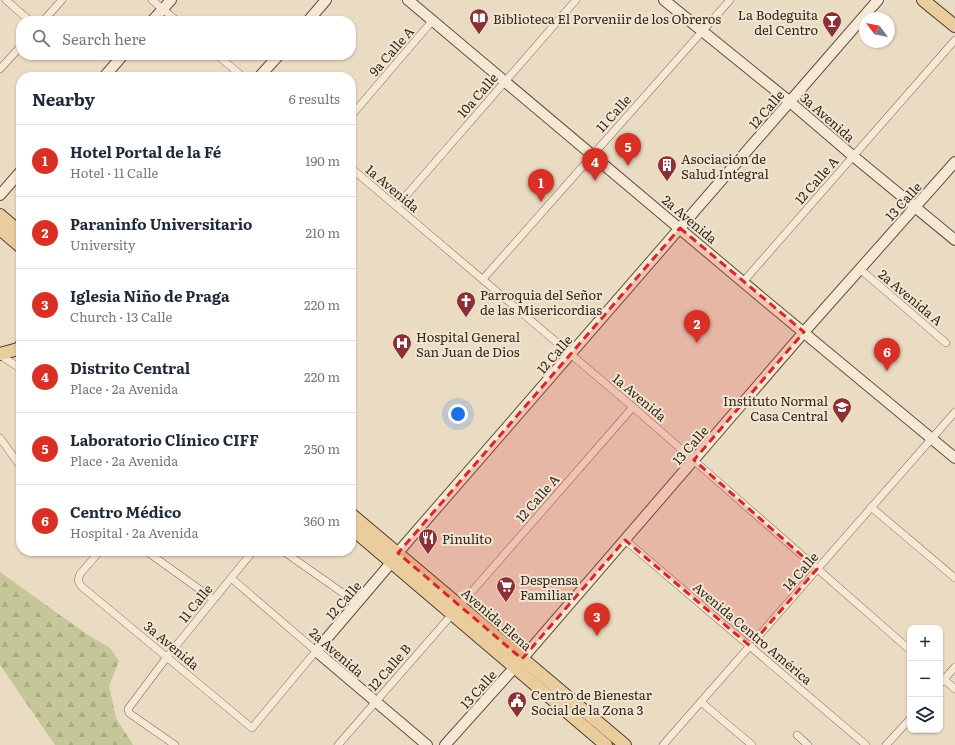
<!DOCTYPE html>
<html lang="en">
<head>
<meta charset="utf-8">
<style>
  :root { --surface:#fff; --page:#f2f2f3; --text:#1f2937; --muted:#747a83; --line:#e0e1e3; --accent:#d93025 }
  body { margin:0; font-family:Literata,serif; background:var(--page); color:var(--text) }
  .controls { position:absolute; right:12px; bottom:12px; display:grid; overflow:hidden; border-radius:8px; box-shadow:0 1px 3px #0004 }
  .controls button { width:36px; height:36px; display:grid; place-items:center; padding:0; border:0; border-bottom:1px solid var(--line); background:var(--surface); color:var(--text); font:20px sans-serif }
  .compass { position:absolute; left:859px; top:12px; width:36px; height:36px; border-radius:50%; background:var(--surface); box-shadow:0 1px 3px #0004; rotate:302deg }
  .you { position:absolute; left:458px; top:414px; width:14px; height:14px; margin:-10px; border:3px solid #fff; border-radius:50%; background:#1a73e8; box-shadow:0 0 0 6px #1a73e833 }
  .badge { display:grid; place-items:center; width:26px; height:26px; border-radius:50%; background:var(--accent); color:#fff; font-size:13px; font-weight:700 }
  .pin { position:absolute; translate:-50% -33px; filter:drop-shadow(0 1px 2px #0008) }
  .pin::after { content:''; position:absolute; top:21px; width:14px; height:12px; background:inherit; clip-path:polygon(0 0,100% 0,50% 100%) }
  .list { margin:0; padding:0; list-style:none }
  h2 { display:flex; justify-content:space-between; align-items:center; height:52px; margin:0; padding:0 16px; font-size:17px }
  h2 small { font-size:13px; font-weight:400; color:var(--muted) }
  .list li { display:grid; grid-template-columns:26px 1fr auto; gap:12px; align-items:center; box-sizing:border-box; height:72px; padding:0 16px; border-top:1px solid var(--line) }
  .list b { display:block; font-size:15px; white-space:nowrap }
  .list p { margin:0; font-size:13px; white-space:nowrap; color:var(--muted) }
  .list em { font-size:13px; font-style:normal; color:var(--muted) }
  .icon { flex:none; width:22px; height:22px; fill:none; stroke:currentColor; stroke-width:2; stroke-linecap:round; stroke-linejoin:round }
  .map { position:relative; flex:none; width:955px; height:745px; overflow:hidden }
  .search { position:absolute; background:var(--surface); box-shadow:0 1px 3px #0004; left:16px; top:16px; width:340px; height:44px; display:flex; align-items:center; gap:10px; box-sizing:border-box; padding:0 14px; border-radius:16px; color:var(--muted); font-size:15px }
  .panel { position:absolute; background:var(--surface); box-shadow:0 1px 3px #0004; left:16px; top:72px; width:340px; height:484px; border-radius:16px }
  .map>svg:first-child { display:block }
  .forest { fill:url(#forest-firs) }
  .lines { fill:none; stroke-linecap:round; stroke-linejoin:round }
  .street-casing { stroke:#826d5b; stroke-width:8 }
  .secondary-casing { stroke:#644f3f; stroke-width:12 }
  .primary-casing { stroke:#503c2f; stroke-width:14 }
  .street { stroke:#f5e9d5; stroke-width:7 }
  .secondary { stroke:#f5e9d5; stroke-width:10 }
  .primary { stroke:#eacd9d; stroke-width:12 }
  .marked { fill:#d62828; fill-opacity:0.2; stroke:#d62828; stroke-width:3; stroke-dasharray:8 5; stroke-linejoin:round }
  .labels { text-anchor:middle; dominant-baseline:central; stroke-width:4; stroke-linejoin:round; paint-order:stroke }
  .poi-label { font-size:13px; fill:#33271e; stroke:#f2e6d2; text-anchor:start }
  .street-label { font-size:13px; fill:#33271e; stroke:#f2e6d2 }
</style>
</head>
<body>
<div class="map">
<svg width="955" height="745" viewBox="0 0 955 745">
  <defs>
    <pattern id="forest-firs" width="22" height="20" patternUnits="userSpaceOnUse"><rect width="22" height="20" fill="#c5c798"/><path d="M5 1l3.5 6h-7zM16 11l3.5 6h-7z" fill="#aaab83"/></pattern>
  </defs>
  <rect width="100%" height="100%" fill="#eadbc3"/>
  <path class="forest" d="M 0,572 L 85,633 L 110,648 L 119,661 L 109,686 L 116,718 L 133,745 L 55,745 L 0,665 Z"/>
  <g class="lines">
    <defs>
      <g id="street">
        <path d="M 6,0 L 30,21"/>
        <path d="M 152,0 L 177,21"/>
        <path d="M 43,21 L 62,0"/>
        <path d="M 217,55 L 243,77"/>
        <path d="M 0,69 L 21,46"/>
        <path d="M 351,116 L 433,20"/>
        <path d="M 351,168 L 633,407 L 910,650"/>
        <path d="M 397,206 L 576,0"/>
        <path d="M 860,269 L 946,343"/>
        <path d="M 483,279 L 730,0"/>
        <path d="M 743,282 L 955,40"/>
        <path d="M 0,355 L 21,369"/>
        <path d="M 0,438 L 21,467"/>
        <path d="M 871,507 L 955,578"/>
        <path d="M 625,540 L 866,745"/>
        <path d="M 100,551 L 80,574 L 78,580 L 81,586 L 252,728 L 316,651 L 231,578"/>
        <path d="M 146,551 L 213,599"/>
        <path d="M 283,551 L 357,603"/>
        <path d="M 940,676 L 955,689"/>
        <path d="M 940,684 L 955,667"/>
        <path d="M 701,702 L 752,745"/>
        <path d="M 797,735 L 808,745"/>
        <path d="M 175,745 L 129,713 L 128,709 L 167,657 L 253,551"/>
        <path d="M 338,745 L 633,407"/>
        <path d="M 663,745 L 955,412"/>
        <path d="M 886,745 L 910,719"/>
      </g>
      <g id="secondary">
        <path d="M 408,0 L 762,298 L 955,458"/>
        <path d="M 664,0 L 790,102 L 853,156 L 955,240"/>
        <path d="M 152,21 L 171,0"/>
        <path d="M 308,21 L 326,0"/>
        <path d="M 104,77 L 123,55"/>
        <path d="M 259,77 L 279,55"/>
        <path d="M 0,195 L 21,171"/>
        <path d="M 427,745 L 316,651 L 385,570 L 401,549 L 878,0"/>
        <path d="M 445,745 L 522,659 L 804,332 L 955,162"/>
      </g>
      <g id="primary">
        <path d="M 923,0 L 955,26"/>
        <path d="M 0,215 L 21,233"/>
        <path d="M 0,229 L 21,247"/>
        <path d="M 0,354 L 18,349 L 21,346"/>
        <path d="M 351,514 L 625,745"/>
        <path d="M 351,528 L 606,745"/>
      </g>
    </defs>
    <use href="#street" class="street-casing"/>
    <use href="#secondary" class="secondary-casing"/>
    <use href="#primary" class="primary-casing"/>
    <use href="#street" class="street"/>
    <use href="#secondary" class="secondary"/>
    <use href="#primary" class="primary"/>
  </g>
  <path class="marked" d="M 680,228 L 804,332 L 694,460 L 817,569 L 750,646 L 625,540 L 522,659 L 398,553 Z"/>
  <defs>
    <symbol id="library-pin" viewBox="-11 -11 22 30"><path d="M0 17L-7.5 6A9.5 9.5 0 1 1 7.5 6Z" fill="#8c3038" stroke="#f2e6d2"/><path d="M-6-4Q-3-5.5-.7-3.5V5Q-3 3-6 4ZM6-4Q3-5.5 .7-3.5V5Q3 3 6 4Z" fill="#fff"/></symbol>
    <symbol id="bar-pin" viewBox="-11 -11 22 30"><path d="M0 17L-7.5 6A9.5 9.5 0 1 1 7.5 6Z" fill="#8c3038" stroke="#f2e6d2"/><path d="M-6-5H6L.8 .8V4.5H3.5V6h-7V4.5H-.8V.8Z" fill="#fff"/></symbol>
    <symbol id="building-pin" viewBox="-11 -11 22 30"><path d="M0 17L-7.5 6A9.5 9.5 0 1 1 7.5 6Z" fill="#8c3038" stroke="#f2e6d2"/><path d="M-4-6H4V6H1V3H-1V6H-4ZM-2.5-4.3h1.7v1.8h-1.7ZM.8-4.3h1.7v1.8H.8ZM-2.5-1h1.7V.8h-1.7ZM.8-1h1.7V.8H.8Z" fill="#fff"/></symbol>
    <symbol id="church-pin" viewBox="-11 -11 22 30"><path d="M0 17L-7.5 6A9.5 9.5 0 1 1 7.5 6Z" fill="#8c3038" stroke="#f2e6d2"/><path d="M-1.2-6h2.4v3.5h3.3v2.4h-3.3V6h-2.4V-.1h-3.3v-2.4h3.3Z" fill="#fff"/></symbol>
    <symbol id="hospital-pin" viewBox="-11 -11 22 30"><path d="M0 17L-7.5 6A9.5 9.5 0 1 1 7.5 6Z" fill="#8c3038" stroke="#f2e6d2"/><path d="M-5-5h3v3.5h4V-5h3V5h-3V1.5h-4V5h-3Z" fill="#fff"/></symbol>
    <symbol id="school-pin" viewBox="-11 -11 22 30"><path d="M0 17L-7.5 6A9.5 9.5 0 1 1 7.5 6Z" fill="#8c3038" stroke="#f2e6d2"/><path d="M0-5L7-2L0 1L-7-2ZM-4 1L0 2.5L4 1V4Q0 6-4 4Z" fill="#fff"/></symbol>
    <symbol id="restaurant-pin" viewBox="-11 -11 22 30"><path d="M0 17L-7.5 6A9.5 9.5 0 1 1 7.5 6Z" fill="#8c3038" stroke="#f2e6d2"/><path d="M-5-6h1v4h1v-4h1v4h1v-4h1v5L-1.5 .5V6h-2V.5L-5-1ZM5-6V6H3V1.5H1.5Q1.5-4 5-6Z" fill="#fff"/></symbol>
    <symbol id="supermarket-pin" viewBox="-11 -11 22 30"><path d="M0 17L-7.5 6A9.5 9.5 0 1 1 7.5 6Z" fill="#8c3038" stroke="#f2e6d2"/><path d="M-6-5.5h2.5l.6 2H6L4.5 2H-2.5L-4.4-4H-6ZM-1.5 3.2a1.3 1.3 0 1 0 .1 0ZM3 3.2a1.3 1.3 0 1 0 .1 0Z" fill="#fff"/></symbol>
    <symbol id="civic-pin" viewBox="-11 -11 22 30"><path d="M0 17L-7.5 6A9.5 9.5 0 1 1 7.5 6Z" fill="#8c3038" stroke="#f2e6d2"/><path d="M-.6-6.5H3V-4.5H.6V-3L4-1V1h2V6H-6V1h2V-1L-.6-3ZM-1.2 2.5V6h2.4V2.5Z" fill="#fff"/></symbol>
  </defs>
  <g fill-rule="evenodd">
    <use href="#library-pin" x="468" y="7" width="22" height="30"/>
    <use href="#bar-pin" x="821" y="10" width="22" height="30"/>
    <use href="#building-pin" x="656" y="154" width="22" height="30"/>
    <use href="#church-pin" x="455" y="290" width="22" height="30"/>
    <use href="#hospital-pin" x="391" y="332" width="22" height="30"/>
    <use href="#school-pin" x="831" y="396" width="22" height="30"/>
    <use href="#restaurant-pin" x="417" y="527" width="22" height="30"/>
    <use href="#supermarket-pin" x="495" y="575" width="22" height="30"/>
    <use href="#civic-pin" x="506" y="690" width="22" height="30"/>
  </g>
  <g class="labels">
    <g class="poi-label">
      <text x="818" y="14" text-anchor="end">La Bodeguita<tspan x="818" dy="15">del Centro</tspan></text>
      <text x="493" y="18">Biblioteca El Porveniir de los Obreros</text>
      <text x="681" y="158">Asociación de<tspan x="681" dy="15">Salud Integral</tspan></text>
      <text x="480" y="294">Parroquia del Señor<tspan x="480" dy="15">de las Misericordias</tspan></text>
      <text x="416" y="336">Hospital General<tspan x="416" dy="15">San Juan de Dios</tspan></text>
      <text x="828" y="400" text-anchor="end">Instituto Normal<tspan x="828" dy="15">Casa Central</tspan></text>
      <text x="442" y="538">Pinulito</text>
      <text x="520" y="579">Despensa<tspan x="520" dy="15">Familiar</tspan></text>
      <text x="531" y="694">Centro de Bienestar<tspan x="531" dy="15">Social de la Zona 3</tspan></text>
    </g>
    <g class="street-label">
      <text transform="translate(391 51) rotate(-49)">9a Calle A</text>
      <text transform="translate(477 95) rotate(-49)">10a Calle</text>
      <text transform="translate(766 109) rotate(-49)">12 Calle</text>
      <text transform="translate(613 113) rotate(-48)">11 Calle</text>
      <text transform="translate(828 117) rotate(41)">3a Avenida</text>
      <text transform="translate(816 180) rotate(-49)">12 Calle A</text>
      <text transform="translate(393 188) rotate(40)">1a Avenida</text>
      <text transform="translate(903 201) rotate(-48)">13 Calle</text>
      <text transform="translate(690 219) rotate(40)">2a Avenida</text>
      <text transform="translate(911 297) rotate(40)">2a Avenida A</text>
      <text transform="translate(554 354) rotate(-49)">12 Calle</text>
      <text transform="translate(640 397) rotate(40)">1a Avenida</text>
      <text transform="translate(690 445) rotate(-49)">13 Calle</text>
      <text transform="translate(537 498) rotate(-49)">12 Calle A</text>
      <text transform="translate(800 571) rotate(-49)">14 Calle</text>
      <text transform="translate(343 600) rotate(-49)">12 Calle</text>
      <text transform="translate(195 603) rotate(-51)">11 Calle</text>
      <text transform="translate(497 619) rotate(41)">Avenida Elena</text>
      <text transform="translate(753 633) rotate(40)">Avenida Centro América</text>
      <text transform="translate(172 645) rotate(40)">3a Avenida</text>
      <text transform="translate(337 652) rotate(41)">2a Avenida</text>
      <text transform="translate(389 667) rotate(-49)">12 Calle B</text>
      <text transform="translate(478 689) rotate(-48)">13 Calle</text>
    </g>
  </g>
</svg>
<div class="controls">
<button>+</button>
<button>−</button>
<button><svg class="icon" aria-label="layers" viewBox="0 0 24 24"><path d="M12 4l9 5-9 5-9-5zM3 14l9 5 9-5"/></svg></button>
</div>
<svg class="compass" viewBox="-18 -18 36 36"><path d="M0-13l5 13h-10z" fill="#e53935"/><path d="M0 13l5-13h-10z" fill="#747a83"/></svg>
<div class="you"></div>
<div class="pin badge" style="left:541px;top:202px">1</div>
<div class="pin badge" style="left:697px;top:343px">2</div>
<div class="pin badge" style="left:597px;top:636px">3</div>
<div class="pin badge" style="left:595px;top:181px">4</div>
<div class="pin badge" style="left:628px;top:166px">5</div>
<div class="pin badge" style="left:887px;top:371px">6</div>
<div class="search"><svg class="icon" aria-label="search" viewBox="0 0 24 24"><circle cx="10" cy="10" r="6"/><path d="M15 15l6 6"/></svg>Search here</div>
<section class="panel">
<h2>Nearby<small>6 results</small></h2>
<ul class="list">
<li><span class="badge">1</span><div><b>Hotel Portal de la Fé</b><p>Hotel · 11 Calle</p></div><em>190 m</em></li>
<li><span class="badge">2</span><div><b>Paraninfo Universitario</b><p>University</p></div><em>210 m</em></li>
<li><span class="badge">3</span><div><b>Iglesia Niño de Praga</b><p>Church · 13 Calle</p></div><em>220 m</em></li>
<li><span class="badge">4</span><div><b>Distrito Central</b><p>Place · 2a Avenida</p></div><em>220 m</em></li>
<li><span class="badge">5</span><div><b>Laboratorio Clínico CIFF</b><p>Place · 2a Avenida</p></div><em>250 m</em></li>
<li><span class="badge">6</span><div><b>Centro Médico</b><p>Hospital · 2a Avenida</p></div><em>360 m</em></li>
</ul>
</section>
</div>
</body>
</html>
